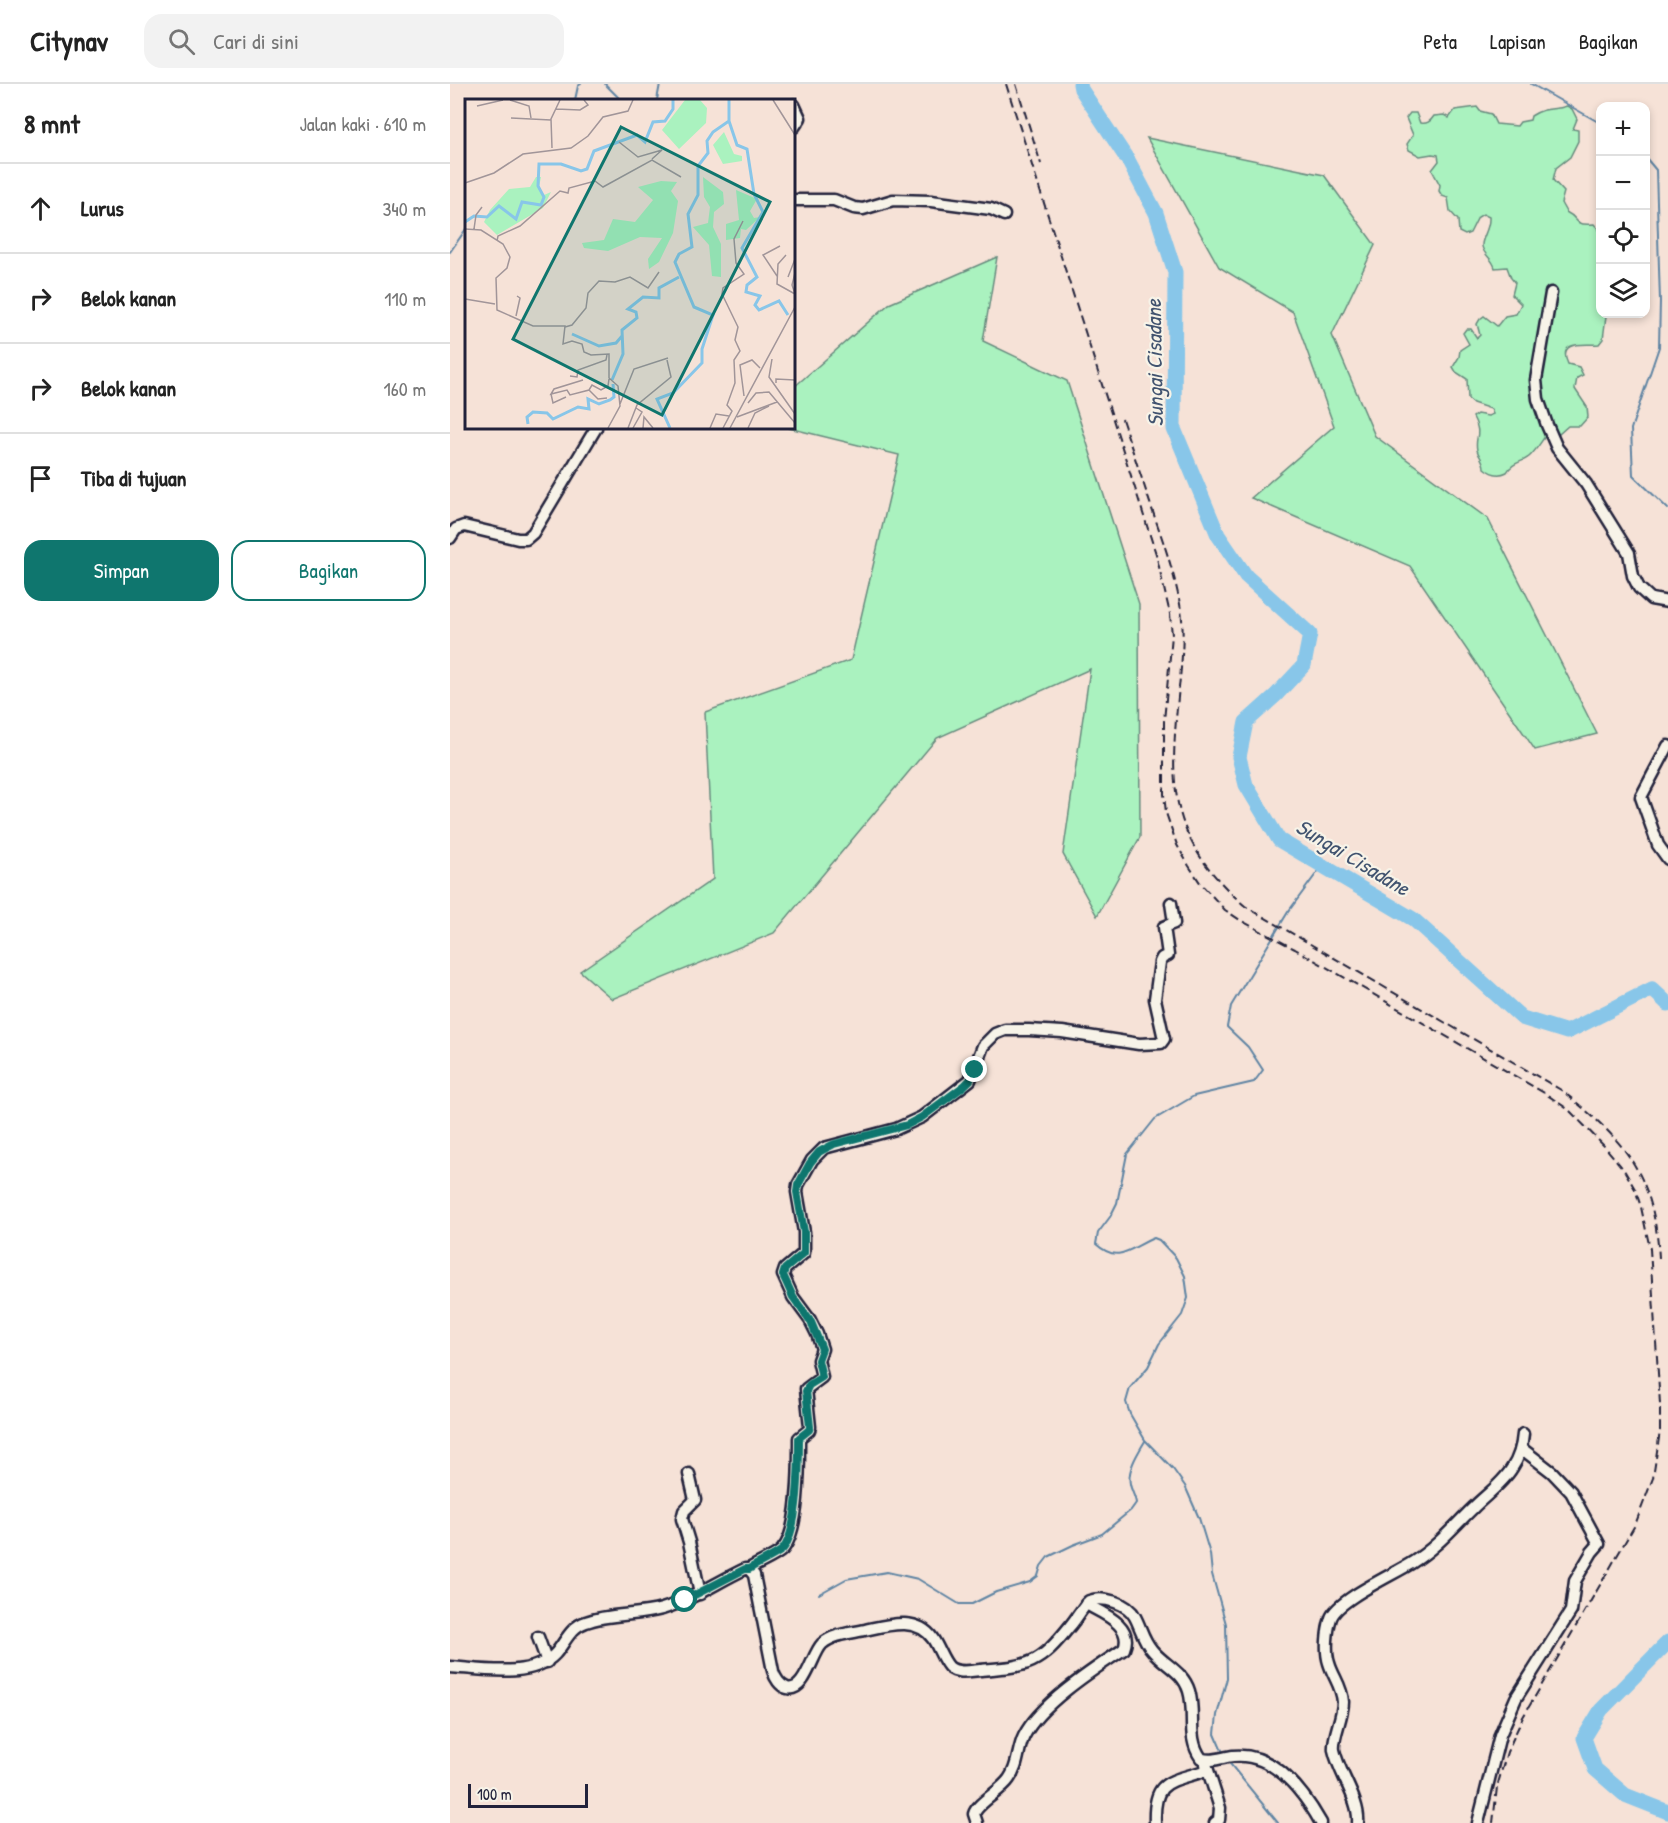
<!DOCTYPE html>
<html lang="id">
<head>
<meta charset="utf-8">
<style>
  :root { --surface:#fff; --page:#f2f2f2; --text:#222; --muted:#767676; --line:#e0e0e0; --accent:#0f766e }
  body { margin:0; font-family:"Patrick Hand",sans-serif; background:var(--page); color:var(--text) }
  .controls { position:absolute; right:18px; top:18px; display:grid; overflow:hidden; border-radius:12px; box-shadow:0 3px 9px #0003 }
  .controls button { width:54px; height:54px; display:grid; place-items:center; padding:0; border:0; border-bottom:2px solid var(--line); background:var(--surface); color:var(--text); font:30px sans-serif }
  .scale { position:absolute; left:18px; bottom:15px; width:120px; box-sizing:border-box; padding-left:6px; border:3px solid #22223b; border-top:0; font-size:16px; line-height:21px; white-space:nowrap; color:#22223b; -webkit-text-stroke:4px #f7f3e8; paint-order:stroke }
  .stop { position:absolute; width:18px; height:18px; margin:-14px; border:4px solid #0f766e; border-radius:50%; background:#fff }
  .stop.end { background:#0f766e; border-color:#fff; box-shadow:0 2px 6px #0008 }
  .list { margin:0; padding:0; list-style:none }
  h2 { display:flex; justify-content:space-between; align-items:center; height:78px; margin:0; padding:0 24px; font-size:26px }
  h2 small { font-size:20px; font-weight:400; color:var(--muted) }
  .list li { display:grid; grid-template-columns:39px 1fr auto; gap:18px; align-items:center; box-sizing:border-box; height:90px; padding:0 24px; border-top:2px solid var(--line) }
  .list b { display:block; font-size:22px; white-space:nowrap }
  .list em { font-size:20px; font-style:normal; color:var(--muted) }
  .actions { display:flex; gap:12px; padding:18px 24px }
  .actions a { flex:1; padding:14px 0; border:2px solid var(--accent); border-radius:18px; text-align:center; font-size:21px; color:var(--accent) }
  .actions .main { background:var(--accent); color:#fff }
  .icon { flex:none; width:33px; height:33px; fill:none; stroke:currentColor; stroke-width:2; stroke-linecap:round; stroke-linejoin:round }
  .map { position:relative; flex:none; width:1218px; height:1739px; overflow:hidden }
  header { display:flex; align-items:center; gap:36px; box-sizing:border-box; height:84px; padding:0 30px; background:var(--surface); border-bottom:2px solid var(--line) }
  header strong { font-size:28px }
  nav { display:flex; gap:33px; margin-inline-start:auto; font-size:21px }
  .search { width:420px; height:54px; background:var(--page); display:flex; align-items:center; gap:15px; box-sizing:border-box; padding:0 21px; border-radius:18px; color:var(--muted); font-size:22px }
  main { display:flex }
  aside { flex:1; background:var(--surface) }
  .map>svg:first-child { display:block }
  .green { fill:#aaf2bf; stroke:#668a7d; stroke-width:1.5 }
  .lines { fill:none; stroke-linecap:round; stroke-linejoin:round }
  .stream { stroke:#5f84a3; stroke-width:2 }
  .river { stroke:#88c6e9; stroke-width:15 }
  .minor-casing { stroke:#22223b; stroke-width:15 }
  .minor { stroke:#f7f3e8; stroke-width:10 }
  .rail { stroke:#22223b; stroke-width:2; stroke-dasharray:9 4.5; stroke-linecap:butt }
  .route { stroke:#0f766e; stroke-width:8 }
  .labels { text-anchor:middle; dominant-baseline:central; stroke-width:4.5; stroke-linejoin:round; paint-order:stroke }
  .water-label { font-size:22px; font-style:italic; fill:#41536f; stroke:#f7f3e8 }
  .inset-river { fill:none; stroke:#88c6e9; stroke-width:3 }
  .inset-road { fill:none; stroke:#a19599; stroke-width:1.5 }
  .view { fill:#0f766e; fill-opacity:0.15; stroke:#0f766e; stroke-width:3 }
  .inset-edge { fill:none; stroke:#22223b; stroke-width:3 }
</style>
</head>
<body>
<header>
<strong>Citynav</strong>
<div class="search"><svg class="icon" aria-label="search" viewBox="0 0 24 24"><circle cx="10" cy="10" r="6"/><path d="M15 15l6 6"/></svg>Cari di sini</div>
<nav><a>Peta</a><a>Lapisan</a><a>Bagikan</a></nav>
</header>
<main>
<aside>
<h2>8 mnt<small>Jalan kaki · 610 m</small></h2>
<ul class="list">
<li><svg class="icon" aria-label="ahead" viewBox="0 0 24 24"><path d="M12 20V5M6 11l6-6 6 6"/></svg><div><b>Lurus</b></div><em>340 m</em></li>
<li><svg class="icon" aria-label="right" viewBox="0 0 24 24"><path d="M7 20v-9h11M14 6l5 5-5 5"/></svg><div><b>Belok kanan</b></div><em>110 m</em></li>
<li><svg class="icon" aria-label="right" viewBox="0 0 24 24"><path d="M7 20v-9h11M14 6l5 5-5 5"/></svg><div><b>Belok kanan</b></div><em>160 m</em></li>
<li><svg class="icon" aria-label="arrive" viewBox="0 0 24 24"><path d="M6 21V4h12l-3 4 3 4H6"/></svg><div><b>Tiba di tujuan</b></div></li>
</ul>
<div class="actions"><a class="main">Simpan</a><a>Bagikan</a></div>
</aside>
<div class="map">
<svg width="1218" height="1739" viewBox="0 0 1218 1739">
  <rect width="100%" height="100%" fill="#f6e2d7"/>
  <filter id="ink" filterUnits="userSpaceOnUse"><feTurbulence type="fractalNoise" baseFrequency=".0167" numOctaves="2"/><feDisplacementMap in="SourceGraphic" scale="12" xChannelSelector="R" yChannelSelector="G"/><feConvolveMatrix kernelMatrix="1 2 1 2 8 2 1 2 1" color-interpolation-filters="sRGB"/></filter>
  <g filter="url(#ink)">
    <g class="green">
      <path d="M 1117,22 L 1122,25 L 1127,35 L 1123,45 L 1128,46 L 1128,57 L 1120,73 L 1106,84 L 1103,96 L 1114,108 L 1111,119 L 1116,128 C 1131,135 1121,142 1144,140 L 1150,147 L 1150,230 L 1156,230 L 1156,232 L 1153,255 L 1149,260 C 1139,262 1106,254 1118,280 L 1129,283 L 1133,291 L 1127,294 L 1125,305 L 1137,323 L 1138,333 L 1130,342 L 1118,342 L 1109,350 L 1096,351 C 1091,358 1086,366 1081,371 C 1074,379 1063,377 1057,388 C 1049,392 1041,390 1034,384 C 1034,376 1029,373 1027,366 C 1024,352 1033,352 1023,333 L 1027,330 L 1038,332 L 1043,330 L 1041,325 L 1023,319 L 1018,315 L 1017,295 L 1006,288 L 1003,283 L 1009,273 L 1010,266 L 1019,260 L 1013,249 L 1016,245 L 1021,245 L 1027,254 L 1030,251 L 1027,240 L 1030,235 L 1034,232 L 1047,242 L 1055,232 L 1066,230 L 1071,220 L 1062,211 L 1065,199 L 1061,194 L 1057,183 L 1045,184 C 1043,174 1033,171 1032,162 C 1031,155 1040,145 1039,133 L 1033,130 L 1028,133 L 1020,149 L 1015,151 L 1009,148 L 1008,136 L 1000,127 L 998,114 L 992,112 L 989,107 L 990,101 L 982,86 L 989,77 L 988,71 L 982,70 L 970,72 L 959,66 L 957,60 L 963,51 L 956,34 L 960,29 L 966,29 L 970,39 C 977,40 980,38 984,32 L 994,31 L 999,34 L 1005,26 L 1027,23 L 1030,27 L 1041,30 L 1046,40 L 1067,42 L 1070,38 L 1080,36 L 1081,32 C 1097,22 1102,27 1117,22 Z"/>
      <path d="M 697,54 L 874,91 L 925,161 L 882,251 L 925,352 L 1038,435 L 1147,650 L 1085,666 L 960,482 L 801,414 L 884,342 L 843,228 L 769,183 Z"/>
      <path d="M 547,173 L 533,257 L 617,297 L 689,520 L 690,753 L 647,832 L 613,770 L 640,585 L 487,654 L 324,849 L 162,915 L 130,887 L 263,795 L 255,628 L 401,576 L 449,371 L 339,344 L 344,344 L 344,303 L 439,220 Z"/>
    </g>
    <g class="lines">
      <g class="stream">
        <path d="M 155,0 L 171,16"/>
        <path d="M 1081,0 L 1150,39"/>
        <path d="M 125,16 L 128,2 L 131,0"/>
        <path d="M 207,16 L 210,0"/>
        <path d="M 1196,74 L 1206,86 L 1210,217 L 1209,263 L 1181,345 L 1183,391 L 1218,425"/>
        <path d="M 0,168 L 16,145"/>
        <path d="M 369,1510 L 396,1495 L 437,1488 L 468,1495 L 509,1520 L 522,1520 L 546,1508 L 580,1498 L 588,1492 L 591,1482 L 598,1473 L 623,1461 L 652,1450 L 681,1426 L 686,1419 C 685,1412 681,1406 680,1400 C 677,1385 688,1369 695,1357"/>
        <path d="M 774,1671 L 765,1650 L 767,1631 L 777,1594 L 776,1540 L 762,1490 L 760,1470 L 749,1434 L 735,1402 L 723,1385 L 695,1356 L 680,1330 L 676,1318 L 680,1304 L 698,1283 L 709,1260 L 732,1231 L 738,1214 L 735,1192 L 726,1174 L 709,1156 L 704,1154 C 681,1163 669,1181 646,1160 L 648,1149 L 660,1133 L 667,1119 L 677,1070 L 705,1035 L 744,1012 L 804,998 L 813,986 L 798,963 L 777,943 L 781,922 L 838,828 L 872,782"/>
        <path d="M 777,1676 L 828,1739"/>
      </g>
      <g class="river">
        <path d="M 630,0 L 631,5 L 679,78 L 706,129 L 725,188 L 724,345 L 768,451 L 796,492 L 860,550 L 854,581 L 826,611 L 796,638 L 789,673 L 796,701 L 829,756 L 963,835 L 1072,934 L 1117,948 L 1202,905 L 1218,920"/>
        <path d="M 1218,1558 L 1151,1626 L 1134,1654 L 1145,1685 L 1175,1711 L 1218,1728"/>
      </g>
      <defs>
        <g id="minor">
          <path d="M 344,21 L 350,34 L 344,43"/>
          <path d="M 344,116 L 384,116 L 404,124 L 413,125 L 443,116 L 481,117 L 541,125 L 554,131"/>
          <path d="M 1101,209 L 1086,296 L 1088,315 L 1097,341 L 1107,364 L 1136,400 L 1179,469 L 1183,492 L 1189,504 L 1201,515 L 1218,518"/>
          <path d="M 0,454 L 6,445 L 14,442 L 68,455 L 76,455 L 83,449 L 146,344"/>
          <path d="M 1218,662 L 1191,713 L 1208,761 L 1218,775"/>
          <path d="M 239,1390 L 245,1416 L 234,1427 L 232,1435 L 239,1458 L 250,1510"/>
          <path d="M 299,1485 C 308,1479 325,1473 332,1466 C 350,1447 349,1379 349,1354 L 359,1346 L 360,1343 L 356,1305 L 372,1293 L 368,1276 L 372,1265 L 367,1250 L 360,1236 L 343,1213 L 333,1191 L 335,1185 L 354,1169 L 354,1148 L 347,1108 L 348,1101 L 362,1076 L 374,1064 L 446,1045 L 472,1033 L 520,996 L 533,962 L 545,950 L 555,946 L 579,946 L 612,948 L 689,960 L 711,959 L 714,955 L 705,915 L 710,878 L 712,874 L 718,871 L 714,843 L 724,839 L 721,819"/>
          <path d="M 88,1553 L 97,1578"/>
          <path d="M 0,1583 C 31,1585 82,1595 105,1570 C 115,1559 120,1543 136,1538 C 159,1529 188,1532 212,1525 C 242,1516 267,1498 295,1485 L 299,1485 L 304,1491 L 323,1587 C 325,1594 330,1602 337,1604 C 355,1609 362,1570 372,1560 C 383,1550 402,1549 415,1546 C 438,1541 467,1532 483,1555 C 489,1564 492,1575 499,1583 C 507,1590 520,1587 530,1586 C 579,1582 588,1582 620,1542 C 627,1534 632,1524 639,1517 C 654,1512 678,1519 685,1533 C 691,1544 693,1556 702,1566 C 714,1581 733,1587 739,1607 C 746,1630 736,1653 751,1674 C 760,1679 773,1673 783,1672 C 824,1668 853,1707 871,1739"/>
          <path d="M 756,1680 L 770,1724 L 769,1736 L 765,1739"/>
          <path d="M 527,1739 L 524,1730 C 527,1719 551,1707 559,1695 C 569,1682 567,1666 574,1652 C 590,1620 644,1585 674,1565 C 684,1541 652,1529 636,1520"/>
          <path d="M 705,1739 C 703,1694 720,1699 757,1686"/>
          <path d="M 908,1739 C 910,1716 889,1690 884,1666 C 882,1654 893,1633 893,1618 C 892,1602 883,1593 879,1579 C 875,1567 877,1546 881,1534 C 888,1515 945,1490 963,1478 C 987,1463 1004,1442 1024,1423 C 1036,1411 1053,1399 1062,1384 C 1069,1374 1072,1362 1073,1350"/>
          <path d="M 1028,1739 L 1050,1651 L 1066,1614 L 1121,1527 L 1125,1497 L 1142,1468 L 1149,1460 L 1121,1408 L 1102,1388 L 1071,1364"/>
        </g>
      </defs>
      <use href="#minor" class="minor-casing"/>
      <use href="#minor" class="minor"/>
      <g class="rail">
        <path d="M 556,0 L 706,470 L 720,530 L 722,551 L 714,637 L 714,710 L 716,729 L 727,761 L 739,782 L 751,800 L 775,826 L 790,836 L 845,865 L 1096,1010 L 1119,1026 L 1156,1064 L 1174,1086 L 1185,1105 L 1191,1123 L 1200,1165 L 1210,1320 L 1210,1347 L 1203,1394 L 1185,1441 L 1073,1633 L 1057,1668 L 1047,1703 L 1043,1739"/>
        <path d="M 566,0 L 591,80"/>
        <path d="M 672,335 C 683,368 694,401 705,434 C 716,465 726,495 731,526 C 735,555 731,584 728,613 C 719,707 720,756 795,822 L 1111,1006 C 1175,1057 1204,1089 1209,1174"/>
      </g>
    </g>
  </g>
  <g class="lines" filter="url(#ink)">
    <path class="route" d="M 235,1516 L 295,1485 L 299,1485 C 307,1480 326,1471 332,1466 C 349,1448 349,1379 349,1354 L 359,1346 L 360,1343 L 356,1307 L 359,1301 L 372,1293 L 368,1276 L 372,1265 L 361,1238 L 343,1213 L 333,1191 L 335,1185 L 354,1169 L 354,1148 L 347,1108 L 348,1101 L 360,1079 L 369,1068 L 384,1060 L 457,1041 L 472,1033 L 514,1002 L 520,996 L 525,986"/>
  </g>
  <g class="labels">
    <g class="water-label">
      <text transform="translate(704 279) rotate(-91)">Sungai Cisadane</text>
      <text transform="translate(903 773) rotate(31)">Sungai Cisadane</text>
    </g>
  </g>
  <g transform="translate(15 15)">
    <rect width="330" height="330" fill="#f6e2d7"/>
    <path d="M 220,1 L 235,1 L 242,9 L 241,24 L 214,50 L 197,31 ZM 259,33 L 269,55 L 277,57 L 277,62 L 258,65 L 248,46 ZM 71,78 L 76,78 L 74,88 L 79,96 L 86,93 L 78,109 L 32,136 L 19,123 L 25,111 L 44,90 L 65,88 ZM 238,78 L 258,93 L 259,105 L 249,113 L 248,128 L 256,145 L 256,178 L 247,177 L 244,146 L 228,128 L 243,124 L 245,108 L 239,98 ZM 196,82 L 212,83 L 206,92 L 213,102 L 208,134 L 194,163 L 184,170 L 183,160 L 197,139 L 175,138 L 143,152 L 119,149 L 117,144 L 139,141 L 148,120 L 170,123 L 188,101 L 173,88 ZM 271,91 L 292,100 L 285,112 L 289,119 L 295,118 L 281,131 L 276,130 L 275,139 L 261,141 L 261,125 L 274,121 Z" fill="#aaf2bf"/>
    <path class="inset-river" d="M 264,22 L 272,46 L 282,50 L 289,95 L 298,113 L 277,149 L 292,178 L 282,186 L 281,193 L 295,197 L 290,206 L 294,211 L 314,202 L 323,216M 0,123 L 9,117 L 22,118 L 34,107 L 51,120 L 57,103 L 76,106 L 79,98 L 73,87 L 74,65 L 96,65 L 116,72 L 122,70 L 129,52 L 172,36 L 180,43 L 188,23 L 200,22 L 208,10 L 208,1M 107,235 L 134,247 L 151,244 L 157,237M 147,281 L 158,255 L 157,231 L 172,219 L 171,213 L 163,210 L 178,198 L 194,199 L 194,189 L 214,178M 63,325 L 62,318 L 68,313 L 82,314 L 88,320 L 113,308 L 124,310 L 123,300 L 134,305 L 145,301 L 149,298 L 148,285M 205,329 L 192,300 L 208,294 L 237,264 L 237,250 L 248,216 L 229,208 L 210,163 L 214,155 L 227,148 L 223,115 L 233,96 L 233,67 L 243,54 L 242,42 L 248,33 L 264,22 L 264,1"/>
    <path class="inset-road" d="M 45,1 L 64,7 L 66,19M 308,1 L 330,36M 12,7 L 38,1M 91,10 L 115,11 L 123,6 L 119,1M 46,19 L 86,21M 154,43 L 173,58 L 197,51 L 187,60M 87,49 L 86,20 L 95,1M 0,84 L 29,74 L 58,55 L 106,49 L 123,37 L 138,18 L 163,12 L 168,1M 0,130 L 16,131 L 38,145 L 45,158 L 42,169 L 31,179 L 32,211 L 68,227 L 100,227 L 98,245 L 107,242 L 117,245 L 119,253 L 126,256 L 144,255 L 144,279 L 153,287 L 155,307 L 143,329M 9,130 L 11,116 L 17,108M 32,142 L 33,137 L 55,127 L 95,92 L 103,94 L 104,89 L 130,82 L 138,88 L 187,61 L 216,78M 321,156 L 313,165 L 312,185 L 330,195M 312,177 L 298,156 L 315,147M 323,178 L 330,160M 330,195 L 327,186 L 330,174M 0,200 L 30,205M 51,217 L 55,199 L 52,197M 100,228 L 107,226 L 121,209 L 123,194 L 134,182 L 150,183 L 165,178 L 183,189 L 194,173M 307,260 L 304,278 L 330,315M 105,277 L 112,278 L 113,271 L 141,261 L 142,256M 118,281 L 89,290 L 86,295 L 102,291 L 105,296 L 124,291 L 127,286 L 136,291 L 143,287 L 144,280M 311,284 L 311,280 L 330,281M 124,291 L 133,300 L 142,299M 86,295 L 88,304 L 101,298M 279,297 L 275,266 L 287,261 L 295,269M 283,304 L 291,294 L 304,293 L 330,324M 155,305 L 169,270 L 203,259M 272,318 L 312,303M 163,329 L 172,306 L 206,278 L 202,261M 168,329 L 177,313 L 171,309M 178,329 L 179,318 L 188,329M 245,329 L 251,315 L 264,317M 258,329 L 267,312 L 262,306 L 270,284 L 269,261 L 275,252 L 270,241 L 273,228 L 257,195 L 258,189 L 279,175 L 271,164 L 269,140 L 278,122M 265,329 L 330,208M 283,329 L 290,314 L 304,307"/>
    <path class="view" d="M 156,28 L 305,103 L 197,316 L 48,240 Z"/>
    <rect width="330" height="330" class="inset-edge"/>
  </g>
</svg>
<div class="controls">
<button>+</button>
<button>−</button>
<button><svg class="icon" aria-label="locate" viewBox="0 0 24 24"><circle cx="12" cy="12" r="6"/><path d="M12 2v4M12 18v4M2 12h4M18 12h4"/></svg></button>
<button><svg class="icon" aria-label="layers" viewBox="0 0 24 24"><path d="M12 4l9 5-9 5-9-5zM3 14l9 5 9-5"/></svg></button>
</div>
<div class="scale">100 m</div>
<div class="stop" style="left:235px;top:1516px"></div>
<div class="stop end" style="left:525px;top:986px"></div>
</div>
</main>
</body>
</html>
